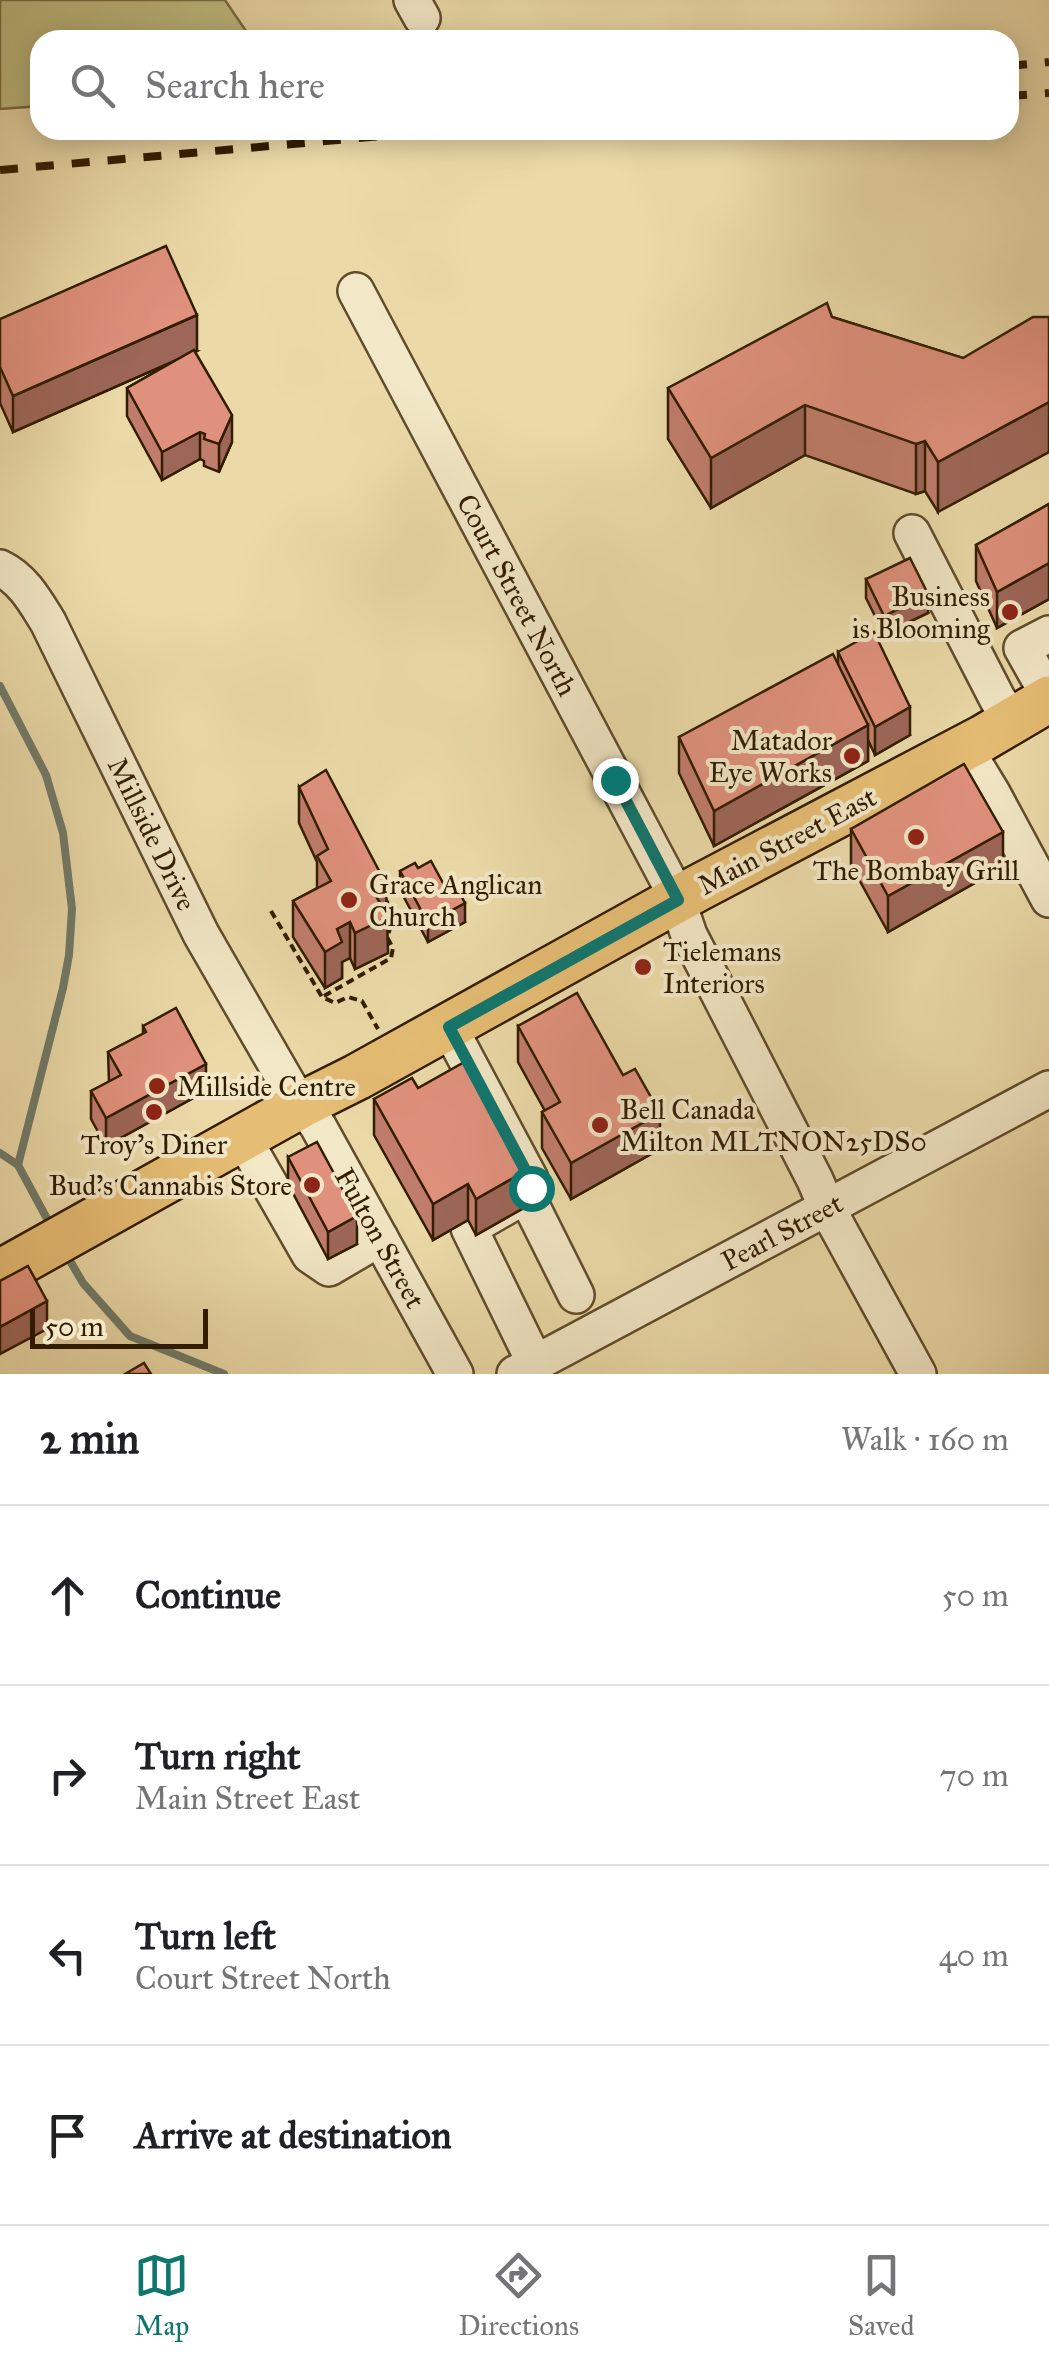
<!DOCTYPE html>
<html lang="en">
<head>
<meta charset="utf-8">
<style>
  :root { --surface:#fff; --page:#f2f2f2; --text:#202124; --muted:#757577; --line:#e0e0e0; --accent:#0f766e }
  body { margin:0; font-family:"IM FELL Great Primer",serif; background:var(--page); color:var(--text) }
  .scale { position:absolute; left:30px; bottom:25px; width:178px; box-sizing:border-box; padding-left:10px; border:5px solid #321d01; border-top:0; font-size:28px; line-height:35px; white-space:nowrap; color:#321d01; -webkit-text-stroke:8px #f2e7c6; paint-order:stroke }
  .stop { position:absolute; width:30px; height:30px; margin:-22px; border:8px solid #0f766e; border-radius:50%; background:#fff }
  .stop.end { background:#0f766e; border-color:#fff; box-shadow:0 2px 10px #0008 }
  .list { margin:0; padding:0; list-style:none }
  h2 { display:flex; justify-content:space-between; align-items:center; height:130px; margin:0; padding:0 40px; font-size:42px }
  h2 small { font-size:32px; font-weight:400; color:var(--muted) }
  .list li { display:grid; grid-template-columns:65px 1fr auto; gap:30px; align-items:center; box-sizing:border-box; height:180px; padding:0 40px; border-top:2px solid var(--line) }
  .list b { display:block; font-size:38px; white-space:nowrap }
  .list p { margin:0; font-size:32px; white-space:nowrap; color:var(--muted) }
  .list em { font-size:32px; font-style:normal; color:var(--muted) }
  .icon { flex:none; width:55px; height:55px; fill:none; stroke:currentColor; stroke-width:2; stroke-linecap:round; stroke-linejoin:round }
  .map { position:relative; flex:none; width:1049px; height:1374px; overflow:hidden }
  .search { position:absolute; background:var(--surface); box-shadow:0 5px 25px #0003; left:30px; right:30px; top:30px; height:110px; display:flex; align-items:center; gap:25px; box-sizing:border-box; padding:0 35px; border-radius:30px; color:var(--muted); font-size:38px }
  .sheet { height:850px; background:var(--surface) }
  nav { display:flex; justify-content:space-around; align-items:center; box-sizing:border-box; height:140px; border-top:2px solid var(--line); background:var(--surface); font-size:28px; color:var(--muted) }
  nav a { display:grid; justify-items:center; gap:5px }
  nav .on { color:var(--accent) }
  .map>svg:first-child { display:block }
  .green { fill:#c0bd82; stroke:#796d42; stroke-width:2.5 }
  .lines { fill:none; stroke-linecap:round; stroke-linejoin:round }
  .stream { stroke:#717b6a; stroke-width:8 }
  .minor-casing { stroke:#604c2b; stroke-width:40 }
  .major-casing { stroke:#321d01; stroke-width:50 }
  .path { stroke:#321d01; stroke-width:4; stroke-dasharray:8 5; stroke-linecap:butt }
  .minor { stroke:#f2e7c6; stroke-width:35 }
  .major { stroke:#e6bd74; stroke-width:45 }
  .rail { stroke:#321d01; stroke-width:8; stroke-dasharray:18 18; stroke-linecap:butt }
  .wall { fill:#c17d6c; stroke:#321d01; stroke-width:2.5 }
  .shaded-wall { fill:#9d6658; stroke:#321d01; stroke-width:2.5 }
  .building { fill:#e0917d; stroke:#321d01; stroke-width:2.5 }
  .route { stroke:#0f766e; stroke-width:12 }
  .poi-dot { fill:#8f2418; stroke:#f2e7c6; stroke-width:4 }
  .labels { text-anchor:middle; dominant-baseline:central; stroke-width:8; stroke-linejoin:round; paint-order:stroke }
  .street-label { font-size:28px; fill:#321d01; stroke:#f2e7c6 }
  .poi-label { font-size:28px; fill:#321d01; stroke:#f2e7c6; text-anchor:start }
</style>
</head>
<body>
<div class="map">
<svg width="1049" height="1374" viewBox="0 0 1049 1374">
  <rect width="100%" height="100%" fill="#ebdaa8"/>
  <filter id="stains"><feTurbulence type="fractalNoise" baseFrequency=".002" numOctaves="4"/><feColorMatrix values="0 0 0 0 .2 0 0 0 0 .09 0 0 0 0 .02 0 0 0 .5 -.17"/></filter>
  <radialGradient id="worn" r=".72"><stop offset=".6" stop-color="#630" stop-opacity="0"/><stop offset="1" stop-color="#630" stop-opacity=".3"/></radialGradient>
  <path class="green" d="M 0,0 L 225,0 L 252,40 L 40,40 L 40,106 L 0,109 Z"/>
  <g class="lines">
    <g class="stream">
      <path d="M 0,686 L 46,775 L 63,833 L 72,909 L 69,955 L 63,988 L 18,1165"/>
      <path d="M 0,1153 L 18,1165 L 52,1228"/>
      <path d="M 66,1254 L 83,1283 L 130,1336 L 224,1374"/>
    </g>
    <defs>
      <g id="minor">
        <path d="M 412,0 L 422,18"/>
        <path d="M 356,291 L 666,876 L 677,900 L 689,935 L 815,1180 L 827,1208 L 918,1374"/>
        <path d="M 912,533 L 998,700 L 1014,720"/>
        <path d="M 0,568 C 23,579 35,601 48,622 L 201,934 L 288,1085 L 318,1126 L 455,1374"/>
        <path d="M 1049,634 L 1022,648 L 1049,696"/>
        <path d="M 964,747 L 992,793 L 1049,899"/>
        <path d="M 449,1027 L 530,1179 L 531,1188 L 526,1195 L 469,1228 L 535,1363"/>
        <path d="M 243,1138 L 310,1255 L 329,1268 L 380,1238"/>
        <path d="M 526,1195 L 576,1295"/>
        <path d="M 515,1374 L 1049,1089"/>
      </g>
      <path id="major" d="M 0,1273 L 301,1105 L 357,1077 L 698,888 L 983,738 L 1049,699"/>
    </defs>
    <use href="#minor" class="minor-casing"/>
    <use href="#major" class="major-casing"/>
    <g class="path">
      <path d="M 271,911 L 322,997 L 335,1003 L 348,997 L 362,1001 L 378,1029"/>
      <path d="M 324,996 L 391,958 L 393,948 L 387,937 L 391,926 L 387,901 L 396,891"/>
    </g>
    <use href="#minor" class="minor"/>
    <use href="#major" class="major"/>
    <g class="rail">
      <path d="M 1009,66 L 1049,62"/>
      <path d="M 1009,96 L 1049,93"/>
      <path d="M 0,170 L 450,130"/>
    </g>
  </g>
  <g class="wall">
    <path d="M 832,317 L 963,358 L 938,512 L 925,491 L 916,494 L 805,455 L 711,508 L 668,439 L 668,388 Z"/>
    <path d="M 0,319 L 197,351 L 195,352 L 232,442 L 219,472 L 204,466 L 204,461 L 200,459 L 162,480 L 127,416 L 127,388 L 176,360 L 13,432 L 0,403 Z"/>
    <path d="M 1049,504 L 1049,599 L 997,628 L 976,581 L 976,545 Z"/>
    <path d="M 866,579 L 928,613 L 884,634 L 866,598 Z"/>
    <path d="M 838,652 L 910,735 L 875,755 L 868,740 L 868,761 L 714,846 L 679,773 L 679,737 L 838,665 Z"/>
    <path d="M 299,787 L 386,913 L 388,953 L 355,969 L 350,958 L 342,962 L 342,978 L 325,988 L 293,937 L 293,901 L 317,888 L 317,862 L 299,823 Z"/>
    <path d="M 851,829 L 1003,867 L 888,932 L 851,865 Z"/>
    <path d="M 418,868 L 465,922 L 428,942 L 400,890 L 400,871 Z"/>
    <path d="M 143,1026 L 206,1091 L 106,1146 L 91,1119 L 91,1091 L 109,1082 L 108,1052 L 143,1034 Z"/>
    <path d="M 518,1026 L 660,1149 L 571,1199 L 542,1148 L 542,1112 L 545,1111 L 518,1062 Z"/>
    <path d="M 418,1088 L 529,1205 L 476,1235 L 468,1220 L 433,1240 L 374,1135 L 374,1099 Z"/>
    <path d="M 288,1157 L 357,1244 L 328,1259 L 288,1184 Z"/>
  </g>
  <g class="shaded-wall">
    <path d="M 197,315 L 197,351 L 13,432 L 13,396 Z"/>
    <path d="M 1049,402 L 1049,452 L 938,512 L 938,462 Z"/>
    <path d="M 805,405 L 805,455 L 711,508 L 711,458 Z"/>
    <path d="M 232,415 L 232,442 L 219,472 L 219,444 Z"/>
    <path d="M 200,432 L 200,459 L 162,480 L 162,452 Z"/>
    <path d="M 925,441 L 925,491 L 916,494 L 916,444 Z"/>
    <path d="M 1049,563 L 1049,599 L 997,628 L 997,592 Z"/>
    <path d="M 928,594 L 928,613 L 884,634 L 884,616 Z"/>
    <path d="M 910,707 L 910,735 L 875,755 L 875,727 Z"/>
    <path d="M 868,725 L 868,761 L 714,846 L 714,811 Z"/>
    <path d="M 1003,832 L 1003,867 L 888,932 L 888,896 Z"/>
    <path d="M 386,884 L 388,953 L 355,969 L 355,933 Z"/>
    <path d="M 465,903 L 465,922 L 428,942 L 428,923 Z"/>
    <path d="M 350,922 L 350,958 L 342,962 L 342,978 L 325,988 L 325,952 L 337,929 Z"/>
    <path d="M 206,1064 L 206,1091 L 106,1146 L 106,1118 Z"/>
    <path d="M 660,1113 L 660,1149 L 571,1199 L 571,1163 Z"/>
    <path d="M 529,1169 L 529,1205 L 476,1235 L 476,1199 Z"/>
    <path d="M 468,1184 L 468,1220 L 433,1240 L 433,1204 Z"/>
    <path d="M 357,1216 L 357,1244 L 328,1259 L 328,1232 Z"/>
    <path d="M 47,1301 L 47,1329 L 0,1354 L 0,1327 Z"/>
  </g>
  <g class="building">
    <path d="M 166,246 L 197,315 L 13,396 L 0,367 L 0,319 Z"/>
    <path d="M 827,303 L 832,317 L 963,358 L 1033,317 L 1049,317 L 1049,402 L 938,462 L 925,441 L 916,444 L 805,405 L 711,458 L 668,388 Z"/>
    <path d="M 194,350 L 232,415 L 219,444 L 204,439 L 205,434 L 200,432 L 162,452 L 127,388 Z"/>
    <path d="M 1049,504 L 1049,563 L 997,592 L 976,545 Z"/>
    <path d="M 910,558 L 928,594 L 884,616 L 866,579 Z"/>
    <path d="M 874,632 L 910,707 L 875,727 L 838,652 Z"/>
    <path d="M 833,654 L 868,725 L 714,811 L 679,737 Z"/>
    <path d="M 964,764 L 1003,832 L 888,896 L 851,829 Z"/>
    <path d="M 326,770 L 386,884 L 385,893 L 377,898 L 388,917 L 355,933 L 350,922 L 337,929 L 342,942 L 325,952 L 293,901 L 331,881 L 317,856 L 328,849 L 299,787 Z"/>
    <path d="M 431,861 L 448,892 L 457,888 L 465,903 L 428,923 L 400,871 L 415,863 L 418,868 Z"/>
    <path d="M 577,993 L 623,1075 L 635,1069 L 660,1113 L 571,1163 L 542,1112 L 560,1102 L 518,1026 Z"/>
    <path d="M 176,1008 L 206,1064 L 106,1118 L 91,1091 L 121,1075 L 108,1052 L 146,1032 L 143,1026 Z"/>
    <path d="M 468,1060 L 529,1169 L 476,1199 L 468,1184 L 433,1204 L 374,1099 L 412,1078 L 418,1088 Z"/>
    <path d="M 317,1142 L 357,1216 L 328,1232 L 288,1157 Z"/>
    <path d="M 28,1266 L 47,1301 L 0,1327 L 0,1281 Z"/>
    <path d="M 144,1363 L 151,1374 L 125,1374 Z"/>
  </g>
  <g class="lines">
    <path class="route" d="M 531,1188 L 530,1179 L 449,1027 L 678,900 L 615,780"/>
  </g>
  <g class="poi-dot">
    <circle cx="1010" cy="612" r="10"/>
    <circle cx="852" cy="756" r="10"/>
    <circle cx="916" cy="837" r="10"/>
    <circle cx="349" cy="900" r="10"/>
    <circle cx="643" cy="967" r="10"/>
    <circle cx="157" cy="1086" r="10"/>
    <circle cx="154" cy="1112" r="10"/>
    <circle cx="600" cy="1125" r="10"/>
    <circle cx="312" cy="1185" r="10"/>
  </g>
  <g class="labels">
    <g class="street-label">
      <text transform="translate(517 595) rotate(62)">Court Street North</text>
      <text transform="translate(152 834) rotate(64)">Millside Drive</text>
      <text transform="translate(787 841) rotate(-28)">Main Street East</text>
      <text transform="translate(782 1232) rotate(-28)">Pearl Street</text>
      <text transform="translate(380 1238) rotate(61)">Fulton Street</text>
    </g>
    <g class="poi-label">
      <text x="990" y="596" text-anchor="end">Business<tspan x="990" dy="32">is Blooming</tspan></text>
      <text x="832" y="740" text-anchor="end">Matador<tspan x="832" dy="32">Eye Works</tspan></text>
      <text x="916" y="870" text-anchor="middle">The Bombay Grill</text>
      <text x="369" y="884">Grace Anglican<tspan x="369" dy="32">Church</tspan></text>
      <text x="663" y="951">Tielemans<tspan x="663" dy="32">Interiors</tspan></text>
      <text x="177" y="1086">Millside Centre</text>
      <text x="620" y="1109">Bell Canada<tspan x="620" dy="32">Milton MLTNON25DS0</tspan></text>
      <text x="154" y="1144" text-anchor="middle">Troy's Diner</text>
      <text x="292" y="1185" text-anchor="end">Bud’s Cannabis Store</text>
    </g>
  </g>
  <rect width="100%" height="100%" filter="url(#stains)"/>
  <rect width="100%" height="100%" fill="url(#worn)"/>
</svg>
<div class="scale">50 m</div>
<div class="stop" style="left:531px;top:1188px"></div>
<div class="stop end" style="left:615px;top:780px"></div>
<div class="search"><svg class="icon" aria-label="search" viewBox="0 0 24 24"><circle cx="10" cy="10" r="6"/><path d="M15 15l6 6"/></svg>Search here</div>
</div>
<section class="sheet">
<h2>2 min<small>Walk · 160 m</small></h2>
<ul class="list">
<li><svg class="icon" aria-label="ahead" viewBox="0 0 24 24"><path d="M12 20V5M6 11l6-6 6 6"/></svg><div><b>Continue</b></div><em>50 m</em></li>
<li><svg class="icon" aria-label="right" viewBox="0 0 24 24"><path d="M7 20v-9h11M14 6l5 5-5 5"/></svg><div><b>Turn right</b><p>Main Street East</p></div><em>70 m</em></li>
<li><svg class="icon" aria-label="left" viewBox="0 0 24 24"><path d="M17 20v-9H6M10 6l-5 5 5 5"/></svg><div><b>Turn left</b><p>Court Street North</p></div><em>40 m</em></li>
<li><svg class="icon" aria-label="arrive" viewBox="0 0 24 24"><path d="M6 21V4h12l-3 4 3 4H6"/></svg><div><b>Arrive at destination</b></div></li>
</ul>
</section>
<nav>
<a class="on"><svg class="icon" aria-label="map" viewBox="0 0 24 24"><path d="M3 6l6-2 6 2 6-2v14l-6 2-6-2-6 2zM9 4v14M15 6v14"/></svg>Map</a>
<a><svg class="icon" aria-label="directions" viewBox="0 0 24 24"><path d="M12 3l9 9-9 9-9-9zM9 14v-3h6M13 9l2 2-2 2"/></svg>Directions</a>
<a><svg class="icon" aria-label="saved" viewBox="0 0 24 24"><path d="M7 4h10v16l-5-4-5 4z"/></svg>Saved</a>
</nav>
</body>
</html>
